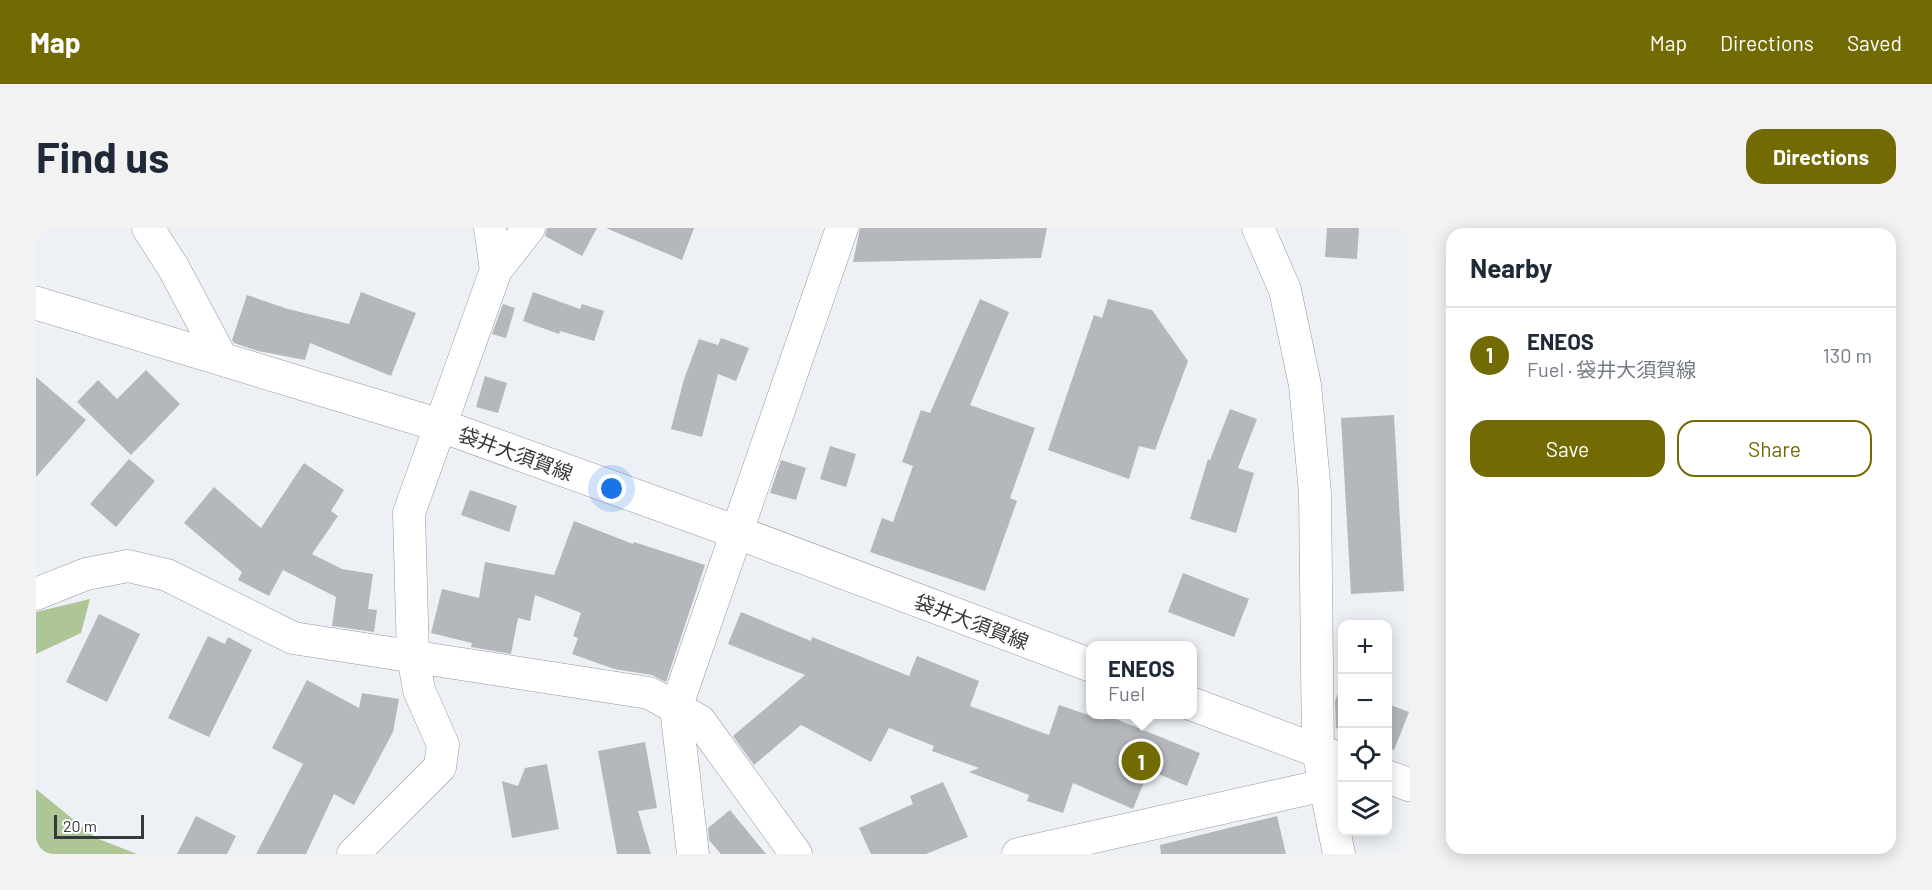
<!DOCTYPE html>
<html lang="en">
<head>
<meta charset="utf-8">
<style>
  :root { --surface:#fff; --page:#f2f2f3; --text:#1f2937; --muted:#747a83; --line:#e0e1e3; --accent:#726a02 }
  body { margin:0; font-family:Barlow,"Noto Sans JP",sans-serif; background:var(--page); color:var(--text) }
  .controls { position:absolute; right:18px; bottom:18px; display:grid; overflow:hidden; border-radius:12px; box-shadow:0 3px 15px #0003 }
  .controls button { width:54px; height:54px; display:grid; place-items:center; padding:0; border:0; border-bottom:2px solid var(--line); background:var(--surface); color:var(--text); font:30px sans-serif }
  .scale { position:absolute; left:18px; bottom:15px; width:90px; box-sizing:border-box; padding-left:6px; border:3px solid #37383a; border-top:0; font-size:16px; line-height:21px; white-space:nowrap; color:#37383a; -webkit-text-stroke:4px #fff; paint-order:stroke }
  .you { position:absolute; left:576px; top:261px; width:21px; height:21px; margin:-15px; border:4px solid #fff; border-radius:50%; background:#1a73e8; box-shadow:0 0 0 9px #1a73e833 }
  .badge { display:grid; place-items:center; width:39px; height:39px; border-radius:50%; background:var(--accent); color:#fff; font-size:20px; font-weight:700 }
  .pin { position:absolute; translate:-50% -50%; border:3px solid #fff; box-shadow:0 2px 6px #0006 }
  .popup { position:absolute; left:1050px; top:413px; width:111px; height:78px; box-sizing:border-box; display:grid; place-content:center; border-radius:12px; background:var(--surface); filter:drop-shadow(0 2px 4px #0005); font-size:20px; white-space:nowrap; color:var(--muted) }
  .popup b { font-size:22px; color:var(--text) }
  .popup::after { content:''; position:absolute; left:50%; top:100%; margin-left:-12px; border:12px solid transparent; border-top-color:var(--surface) }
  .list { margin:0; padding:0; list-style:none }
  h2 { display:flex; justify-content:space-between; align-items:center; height:78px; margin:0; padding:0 24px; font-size:26px }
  h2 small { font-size:20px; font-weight:400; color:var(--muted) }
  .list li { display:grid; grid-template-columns:39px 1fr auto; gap:18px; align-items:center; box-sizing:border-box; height:96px; padding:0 24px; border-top:2px solid var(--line) }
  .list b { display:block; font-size:22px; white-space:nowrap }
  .list p { margin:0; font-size:20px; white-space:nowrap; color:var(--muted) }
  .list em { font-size:20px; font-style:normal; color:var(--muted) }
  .actions { display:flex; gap:12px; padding:18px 24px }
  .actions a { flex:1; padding:14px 0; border:2px solid var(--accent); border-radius:18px; text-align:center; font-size:21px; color:var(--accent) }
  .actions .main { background:var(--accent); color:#fff }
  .icon { flex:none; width:33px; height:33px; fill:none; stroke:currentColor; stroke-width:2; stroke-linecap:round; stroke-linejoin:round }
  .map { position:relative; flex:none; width:1374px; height:626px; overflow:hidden; border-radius:18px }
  header { display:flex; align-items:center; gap:36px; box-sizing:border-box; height:84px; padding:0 30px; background:var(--accent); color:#fff }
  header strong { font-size:28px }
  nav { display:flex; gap:33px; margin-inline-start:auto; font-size:21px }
  .intro { display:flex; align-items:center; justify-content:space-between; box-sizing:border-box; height:144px; padding:0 36px }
  h1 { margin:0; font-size:42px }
  .button { padding:15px 27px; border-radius:18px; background:var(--accent); color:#fff; font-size:21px; font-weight:700 }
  main { display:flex; gap:36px; padding:0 36px }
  aside { flex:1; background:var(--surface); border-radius:18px; box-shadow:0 3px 15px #0003 }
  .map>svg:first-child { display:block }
  .green { fill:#aec696 }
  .building { fill:#b4b8bd }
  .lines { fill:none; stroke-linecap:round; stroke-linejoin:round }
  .minor-casing { stroke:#94989c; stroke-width:33 }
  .primary-casing { stroke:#94989c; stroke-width:34 }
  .minor { stroke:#fff; stroke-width:32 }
  .primary { stroke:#fff; stroke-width:33 }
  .labels { text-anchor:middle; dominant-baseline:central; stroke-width:5; stroke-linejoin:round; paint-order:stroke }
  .street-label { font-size:20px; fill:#37383a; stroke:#fff }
</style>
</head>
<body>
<header>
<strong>Map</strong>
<nav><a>Map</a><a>Directions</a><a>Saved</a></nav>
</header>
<div class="intro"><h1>Find us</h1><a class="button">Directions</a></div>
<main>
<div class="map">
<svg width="1374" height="626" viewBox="0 0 1374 626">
  <rect width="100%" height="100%" fill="#edf1f6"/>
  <g class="green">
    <path d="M 54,371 L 45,405 L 0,426 L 0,384 Z"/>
    <path d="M 0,561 L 60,610 L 101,626 L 5,626 L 0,621 Z"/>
  </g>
  <g class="building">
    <path d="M 511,0 L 561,0 L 546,28 L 509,8 Z"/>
    <path d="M 570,0 L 658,0 L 646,32 Z"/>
    <path d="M 824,0 L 1011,0 L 1005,30 L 817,34 Z"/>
    <path d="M 1291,0 L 1323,0 L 1321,31 L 1289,29 Z"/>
    <path d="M 325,64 L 380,85 L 355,148 L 274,115 L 269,132 L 222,123 L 198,115 L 196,112 L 211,67 L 252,81 L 313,96 Z"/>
    <path d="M 497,64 L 544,81 L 546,76 L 568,83 L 558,113 L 524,103 L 523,106 L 487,93 Z"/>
    <path d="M 944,71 L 973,84 L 934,177 L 999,200 L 974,270 L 981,273 L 949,363 L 834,324 L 846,290 L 857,294 L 877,238 L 866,234 L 885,182 L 894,185 Z"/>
    <path d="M 1072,71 L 1116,82 L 1152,133 L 1119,222 L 1103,218 L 1093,251 L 1012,222 L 1058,87 L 1066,90 Z"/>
    <path d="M 467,76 L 479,80 L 470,110 L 456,106 Z"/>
    <path d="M 685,110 L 713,120 L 700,153 L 682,146 L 666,209 L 635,201 L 648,151 L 663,111 L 682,117 Z"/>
    <path d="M 110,142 L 144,176 L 95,227 L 41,174 L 62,152 L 81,171 Z"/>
    <path d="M 449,148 L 471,155 L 462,185 L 440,179 Z"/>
    <path d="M 0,149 L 50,192 L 0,249 Z"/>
    <path d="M 1194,181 L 1221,191 L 1202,240 L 1218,245 L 1200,305 L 1154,291 L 1172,231 L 1174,232 Z"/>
    <path d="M 1358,187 L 1368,363 L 1315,366 L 1305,190 Z"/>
    <path d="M 794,218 L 820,226 L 810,259 L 784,251 Z"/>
    <path d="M 93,231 L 119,253 L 80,299 L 54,276 Z"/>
    <path d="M 745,232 L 770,240 L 760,272 L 734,265 Z"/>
    <path d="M 268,235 L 308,262 L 295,283 L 302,288 L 276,326 L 306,341 L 337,346 L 332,381 L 341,382 L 338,404 L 296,398 L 300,369 L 247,342 L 233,368 L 202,352 L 206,344 L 148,295 L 178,259 L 225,300 Z"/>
    <path d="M 434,262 L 481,278 L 473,304 L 425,287 Z"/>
    <path d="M 538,293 L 597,316 L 598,314 L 669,337 L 630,454 L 616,447 L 578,441 L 536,426 L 542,410 L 537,408 L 545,385 L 499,367 L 494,393 L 482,390 L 475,426 L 435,419 L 436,415 L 395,405 L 406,361 L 443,370 L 449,334 L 518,347 Z"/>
    <path d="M 1147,345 L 1213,371 L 1198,409 L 1132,384 Z"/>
    <path d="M 705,384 L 775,413 L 776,409 L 873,448 L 881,428 L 943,453 L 934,478 L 1013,507 L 1023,477 L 1067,492 L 1070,487 L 1164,525 L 1151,558 L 1113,542 L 1097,581 L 1037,555 L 1027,585 L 991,573 L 993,567 L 933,544 L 943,540 L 896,523 L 898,518 L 853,500 L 835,534 L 765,497 L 718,537 L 697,508 L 769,447 L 692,416 Z"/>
    <path d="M 63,386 L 104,406 L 71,474 L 30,454 Z"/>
    <path d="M 172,408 L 189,416 L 192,409 L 216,422 L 173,509 L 132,490 Z"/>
    <path d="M 271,452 L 323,480 L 326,465 L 363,471 L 357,504 L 318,577 L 298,566 L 270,626 L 220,626 L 267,536 L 236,520 Z"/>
    <path d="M 1305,458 L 1306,458 L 1306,502 L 1300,500 L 1299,473 Z"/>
    <path d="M 1352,476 L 1373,484 L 1358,522 L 1352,520 Z"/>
    <path d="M 609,514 L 621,580 L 602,583 L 615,626 L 581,626 L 562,523 Z"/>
    <path d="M 511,536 L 523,601 L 476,610 L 466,553 L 482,558 L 489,540 Z"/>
    <path d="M 907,554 L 932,609 L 890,626 L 835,626 L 823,600 L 877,576 L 874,568 Z"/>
    <path d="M 694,582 L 730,626 L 685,626 L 673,612 L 672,600 Z"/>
    <path d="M 160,588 L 200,608 L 191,626 L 141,626 Z"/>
    <path d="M 1241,588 L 1250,626 L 1125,626 L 1124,617 Z"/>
  </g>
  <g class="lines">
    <defs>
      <g id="minor">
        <path d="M 112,0 L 137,39 L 186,131"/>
        <path d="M 454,0 L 460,42"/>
        <path d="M 1222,0 L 1249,62 L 1269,157 L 1279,265 L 1282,523 L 1303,626"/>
        <path d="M 0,366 L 50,346 L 92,338 L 131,347 L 257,410 L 613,465 L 664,493 L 760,626"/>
        <path d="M 317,626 L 404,539 L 407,517 L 383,462 L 377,428 L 373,285 L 460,42 L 493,0"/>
        <path d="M 657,626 L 640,480 L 806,0"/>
        <path d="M 982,626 L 1289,557"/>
      </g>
      <g id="primary">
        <path d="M 0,75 L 403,197 L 700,304 L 1054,437"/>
        <path d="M 1156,476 L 1306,532"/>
        <path d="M 1352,549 L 1374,557"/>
      </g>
    </defs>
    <use href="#minor" class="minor-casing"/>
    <use href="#primary" class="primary-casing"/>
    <use href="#minor" class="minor"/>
    <use href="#primary" class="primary"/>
  </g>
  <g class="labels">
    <g class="street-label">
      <text transform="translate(480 225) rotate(20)">袋井大須賀線</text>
      <text transform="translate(936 393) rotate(21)">袋井大須賀線</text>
    </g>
  </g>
</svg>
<div class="controls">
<button>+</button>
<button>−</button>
<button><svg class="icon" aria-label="locate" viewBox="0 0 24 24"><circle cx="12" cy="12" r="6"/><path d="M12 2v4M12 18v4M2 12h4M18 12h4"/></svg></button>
<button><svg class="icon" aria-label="layers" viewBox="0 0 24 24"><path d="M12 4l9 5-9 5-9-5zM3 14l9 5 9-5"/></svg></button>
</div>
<div class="scale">20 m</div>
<div class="you"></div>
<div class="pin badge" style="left:1105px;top:533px">1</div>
<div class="popup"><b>ENEOS</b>Fuel</div>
</div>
<aside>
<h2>Nearby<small></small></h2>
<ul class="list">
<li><span class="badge">1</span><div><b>ENEOS</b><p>Fuel · 袋井大須賀線</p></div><em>130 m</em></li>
</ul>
<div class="actions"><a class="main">Save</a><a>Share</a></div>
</aside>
</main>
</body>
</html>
